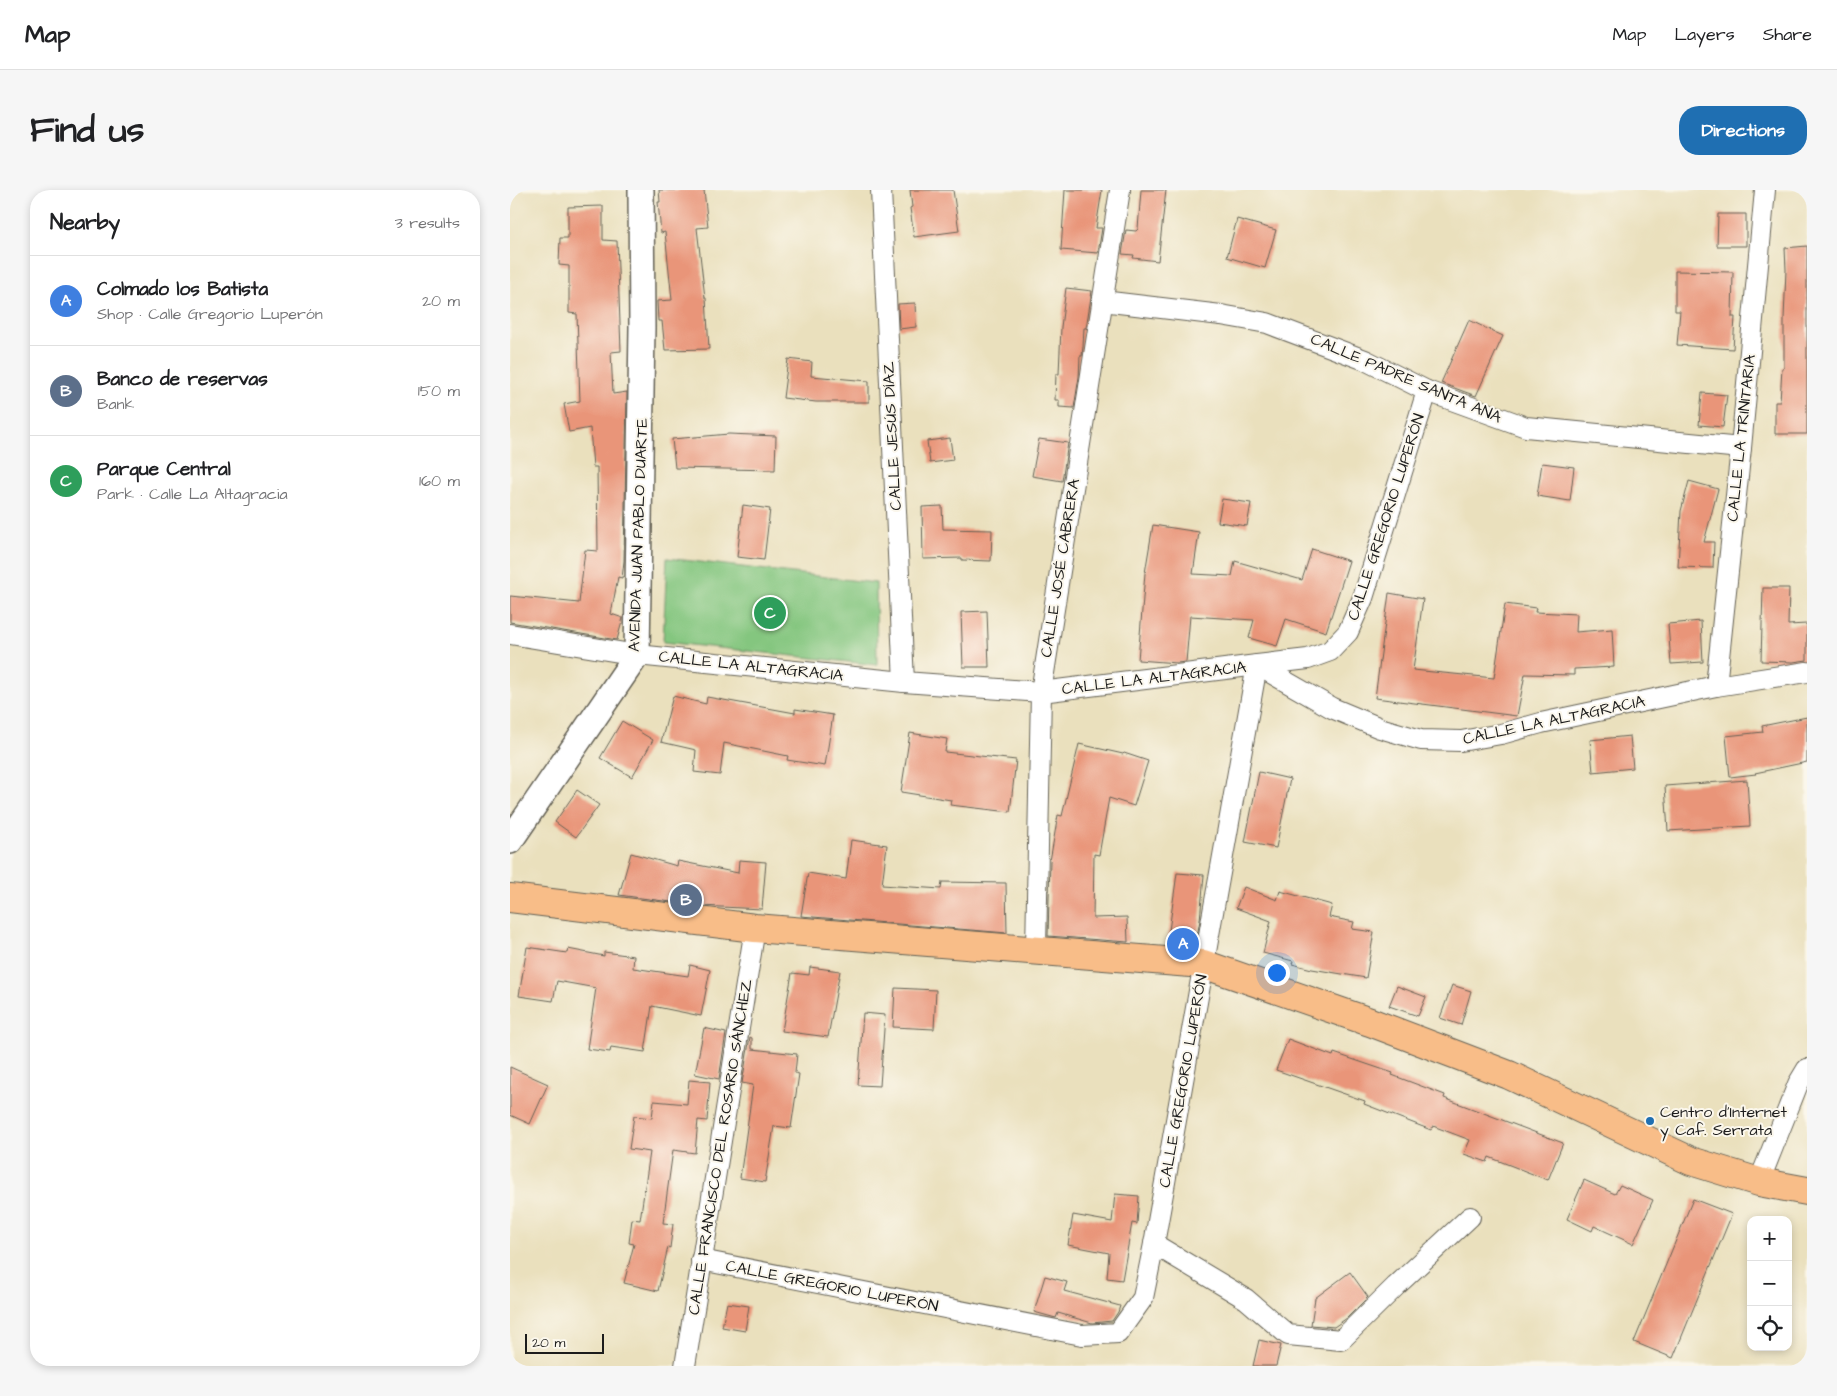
<!DOCTYPE html>
<html lang="en">
<head>
<meta charset="utf-8">
<style>
  :root { --surface:#fff; --page:#f6f6f6; --text:#202124; --muted:#757577; --line:#e0e0e0; --accent:#1f6fb2 }
  body { margin:0; font-family:"Architects Daughter",sans-serif; background:var(--page); color:var(--text) }
  .controls { position:absolute; right:15px; bottom:15px; display:grid; overflow:hidden; border-radius:10px; box-shadow:0 2px 8px #0003 }
  .controls button { width:45px; height:45px; display:grid; place-items:center; padding:0; border:0; border-bottom:1px solid var(--line); background:var(--surface); color:var(--text); font:25px sans-serif }
  .scale { position:absolute; left:15px; bottom:12px; width:79px; box-sizing:border-box; padding-left:5px; border:2px solid #1c1c1c; border-top:0; font-size:14px; line-height:18px; white-space:nowrap; color:#1c1c1c; -webkit-text-stroke:4px #fbf7ec; paint-order:stroke }
  .you { position:absolute; left:766px; top:782px; width:18px; height:18px; margin:-12px; border:4px solid #fff; border-radius:50%; background:#1a73e8; box-shadow:0 0 0 8px #1a73e833 }
  .badge { display:grid; place-items:center; width:32px; height:32px; border-radius:50%; background:var(--accent); color:#fff; font-size:16px; font-weight:700 }
  .pin { position:absolute; translate:-50% -50%; border:2px solid #fff; box-shadow:0 1px 5px #0006 }
  .list { margin:0; padding:0; list-style:none }
  h2 { display:flex; justify-content:space-between; align-items:center; height:65px; margin:0; padding:0 20px; font-size:21px }
  h2 small { font-size:16px; font-weight:400; color:var(--muted) }
  .list li { display:grid; grid-template-columns:32px 1fr auto; gap:15px; align-items:center; box-sizing:border-box; height:90px; padding:0 20px; border-top:1px solid var(--line) }
  .list b { display:block; font-size:19px; white-space:nowrap }
  .list p { margin:0; font-size:16px; white-space:nowrap; color:var(--muted) }
  .list em { font-size:16px; font-style:normal; color:var(--muted) }
  .icon { flex:none; width:28px; height:28px; fill:none; stroke:currentColor; stroke-width:2; stroke-linecap:round; stroke-linejoin:round }
  .map { position:relative; flex:none; width:1297px; height:1176px; overflow:hidden; border-radius:20px }
  header { display:flex; align-items:center; gap:30px; box-sizing:border-box; height:70px; padding:0 25px; background:var(--surface); border-bottom:1px solid var(--line) }
  header strong { font-size:24px }
  nav { display:flex; gap:28px; margin-inline-start:auto; font-size:18px }
  .intro { display:flex; align-items:center; justify-content:space-between; box-sizing:border-box; height:120px; padding:0 30px }
  h1 { margin:0; font-size:35px }
  .button { padding:12px 22px; border-radius:20px; background:var(--accent); color:#fff; font-size:18px; font-weight:700 }
  main { display:flex; gap:30px; padding:0 30px }
  aside { flex:1; background:var(--surface); border-radius:20px; box-shadow:0 2px 8px #0003 }
  .map>svg:first-child { display:block }
  .green { fill:#84c67f; stroke:#50714e }
  .building { fill:#e99579 }
  .lines { fill:none; stroke-linecap:round; stroke-linejoin:round }
  .minor-casing { stroke:#646154; stroke-width:22 }
  .tertiary-casing { stroke:#646154; stroke-width:28 }
  .primary-casing { stroke:#646154; stroke-width:30 }
  .minor { stroke:#fff; stroke-width:20 }
  .tertiary { stroke:#fff; stroke-width:25 }
  .primary { stroke:#f8bd88; stroke-width:28 }
  .poi-dot { fill:#1f6fb2; stroke:#fbf7ec; stroke-width:2 }
  .labels { text-anchor:middle; dominant-baseline:central; stroke-width:4; stroke-linejoin:round; paint-order:stroke }
  .street-label { font-size:16px; fill:#1c1c1c; stroke:#fbf7ec }
  .poi-label { font-size:16px; fill:#1c1c1c; stroke:#fbf7ec; text-anchor:start }
</style>
</head>
<body>
<header>
<strong>Map</strong>
<nav><a>Map</a><a>Layers</a><a>Share</a></nav>
</header>
<div class="intro"><h1>Find us</h1><a class="button">Directions</a></div>
<main>
<aside>
<h2>Nearby<small>3 results</small></h2>
<ul class="list">
<li><span class="badge" style="background:#3f7fe0">A</span><div><b>Colmado los Batista</b><p>Shop · Calle Gregorio Luperón</p></div><em>20 m</em></li>
<li><span class="badge" style="background:#5c6f8a">B</span><div><b>Banco de reservas</b><p>Bank</p></div><em>150 m</em></li>
<li><span class="badge" style="background:#2e9e5b">C</span><div><b>Parque Central</b><p>Park · Calle La Altagracia</p></div><em>160 m</em></li>
</ul>
</aside>
<div class="map">
<svg width="1297" height="1176" viewBox="0 0 1297 1176">
  <rect width="100%" height="100%" fill="#fbf7ec"/>
  <filter id="ink" filterUnits="userSpaceOnUse"><feTurbulence type="fractalNoise" baseFrequency=".02" numOctaves="2"/><feDisplacementMap in="SourceGraphic" scale="10" xChannelSelector="R" yChannelSelector="G"/><feConvolveMatrix kernelMatrix="1 2 1 2 8 2 1 2 1" color-interpolation-filters="sRGB"/></filter>
  <filter id="wash" filterUnits="userSpaceOnUse"><feTurbulence type="fractalNoise" baseFrequency=".0096" numOctaves="4" result="noise"/><feDisplacementMap in="SourceGraphic" scale="20" xChannelSelector="R" yChannelSelector="G"/><feGaussianBlur stdDeviation="1.12" result="paint"/><feColorMatrix in="noise" values="0 0 0 0 0 0 0 0 0 0 0 0 0 0 0 0 0 1.4 0 .05"/><feComposite in="paint" operator="in"/></filter>
  <g filter="url(#wash)">
    <rect width="100%" height="100%" fill="#eae0bd"/>
    <path class="green" d="M 157,368 L 366,393 L 367,475 L 153,452 Z"/>
    <g id="blocks">
      <g class="building">
        <path d="M 149,0 L 194,0 L 198,37 L 187,38 L 195,108 L 196,108 L 199,159 L 155,160 L 152,131 L 148,131 L 147,111 L 162,110 L 155,42 L 151,43 L 148,12 L 150,12 Z"/>
        <path d="M 400,0 L 443,0 L 449,41 L 404,47 L 400,18 L 402,17 Z"/>
        <path d="M 555,0 L 592,0 L 586,38 L 592,38 L 588,63 L 551,60 Z"/>
        <path d="M 631,0 L 656,0 L 648,71 L 623,68 L 624,65 L 612,64 L 616,40 L 626,41 L 628,39 Z"/>
        <path d="M 93,16 L 93,50 L 107,51 L 111,161 L 101,162 L 103,204 L 117,202 L 114,371 L 112,388 L 108,387 L 101,424 L 113,428 L 107,450 L 0,432 L 0,406 L 69,413 L 75,360 L 88,361 L 87,277 L 83,277 L 80,238 L 59,242 L 54,214 L 70,211 L 67,124 L 59,123 L 59,76 L 49,75 L 50,48 L 58,48 L 58,17 Z"/>
        <path d="M 1208,24 L 1236,24 L 1236,56 L 1207,56 Z"/>
        <path d="M 727,29 L 766,40 L 755,78 L 717,67 Z"/>
        <path d="M 1297,56 L 1297,244 L 1265,244 L 1265,212 L 1270,212 L 1272,178 L 1274,178 L 1274,129 L 1276,80 L 1275,58 Z"/>
        <path d="M 1165,81 L 1223,82 L 1222,127 L 1225,127 L 1223,159 L 1167,155 L 1170,121 L 1165,121 Z"/>
        <path d="M 556,98 L 582,101 L 576,138 L 574,138 L 573,156 L 572,166 L 570,166 L 569,187 L 564,218 L 549,217 L 549,210 L 545,210 L 546,184 L 549,184 L 551,137 Z"/>
        <path d="M 405,113 L 406,137 L 389,139 L 388,114 Z"/>
        <path d="M 959,130 L 993,146 L 966,206 L 931,193 Z"/>
        <path d="M 278,169 L 302,172 L 301,186 L 359,191 L 359,212 L 306,212 L 273,208 Z"/>
        <path d="M 1192,203 L 1217,205 L 1213,237 L 1189,235 Z"/>
        <path d="M 219,244 L 266,246 L 265,280 L 165,278 L 162,249 Z"/>
        <path d="M 440,248 L 443,270 L 420,273 L 417,251 Z"/>
        <path d="M 529,249 L 558,253 L 552,291 L 522,286 Z"/>
        <path d="M 1032,273 L 1064,277 L 1060,311 L 1027,306 Z"/>
        <path d="M 1179,291 L 1208,299 L 1194,352 L 1204,352 L 1203,378 L 1168,377 L 1171,321 Z"/>
        <path d="M 712,309 L 741,313 L 737,336 L 708,332 Z"/>
        <path d="M 233,315 L 260,319 L 254,370 L 227,367 Z"/>
        <path d="M 432,316 L 433,339 L 482,340 L 481,371 L 452,370 L 452,368 L 413,369 L 412,317 Z"/>
        <path d="M 643,335 L 689,342 L 683,384 L 722,386 L 725,371 L 792,390 L 802,359 L 839,371 L 816,442 L 776,429 L 767,456 L 739,448 L 744,430 L 680,426 L 676,472 L 667,473 L 628,470 L 635,383 Z"/>
        <path d="M 1253,398 L 1279,398 L 1278,435 L 1297,434 L 1297,470 L 1283,472 L 1251,471 Z"/>
        <path d="M 879,403 L 913,409 L 903,480 L 984,488 L 995,414 L 1026,418 L 1025,422 L 1067,424 L 1066,442 L 1102,439 L 1104,477 L 1064,479 L 1064,485 L 1015,484 L 1007,526 L 865,508 Z"/>
        <path d="M 477,421 L 479,477 L 453,477 L 451,422 Z"/>
        <path d="M 1191,431 L 1193,472 L 1161,474 L 1158,434 Z"/>
        <path d="M 163,506 L 196,514 L 197,507 L 285,523 L 285,519 L 323,525 L 315,576 L 277,570 L 278,566 L 214,553 L 210,585 L 184,582 L 186,560 L 151,552 Z"/>
        <path d="M 1297,527 L 1297,572 L 1245,583 L 1246,584 L 1220,587 L 1216,546 L 1253,542 L 1252,536 Z"/>
        <path d="M 112,531 L 143,550 L 122,587 L 90,568 Z"/>
        <path d="M 400,543 L 437,549 L 435,562 L 506,570 L 500,622 L 440,615 L 441,610 L 391,602 Z"/>
        <path d="M 1120,546 L 1123,578 L 1083,582 L 1080,550 Z"/>
        <path d="M 569,554 L 613,564 L 614,563 L 638,571 L 624,616 L 599,608 L 589,665 L 584,664 L 583,728 L 617,727 L 618,752 L 538,746 L 540,671 L 548,625 L 552,626 Z"/>
        <path d="M 749,582 L 780,589 L 766,658 L 735,652 Z"/>
        <path d="M 1237,590 L 1240,636 L 1158,641 L 1155,596 Z"/>
        <path d="M 67,600 L 89,615 L 66,647 L 45,632 Z"/>
        <path d="M 341,650 L 377,655 L 372,695 L 431,699 L 432,692 L 496,693 L 497,743 L 291,726 L 298,683 L 336,689 Z"/>
        <path d="M 121,663 L 167,676 L 168,671 L 228,683 L 229,670 L 256,672 L 252,719 L 191,716 L 109,705 Z"/>
        <path d="M 667,683 L 694,685 L 690,730 L 685,758 L 657,755 Z"/>
        <path d="M 734,697 L 767,710 L 770,701 L 822,715 L 819,727 L 844,732 L 842,739 L 864,742 L 856,788 L 802,779 L 782,774 L 783,771 L 753,763 L 761,731 L 726,718 Z"/>
        <path d="M 17,757 L 57,763 L 58,759 L 94,766 L 94,762 L 124,766 L 123,778 L 178,786 L 180,775 L 200,780 L 191,826 L 142,816 L 135,862 L 101,857 L 100,862 L 77,859 L 86,798 L 47,791 L 43,811 L 9,806 Z"/>
        <path d="M 300,777 L 330,781 L 318,847 L 272,841 L 282,783 L 299,785 Z"/>
        <path d="M 942,795 L 961,801 L 951,835 L 930,828 Z"/>
        <path d="M 887,796 L 916,807 L 908,826 L 879,816 Z"/>
        <path d="M 385,798 L 426,800 L 424,839 L 383,837 Z"/>
        <path d="M 353,823 L 375,825 L 370,896 L 348,895 Z"/>
        <path d="M 194,838 L 216,843 L 209,889 L 185,884 Z"/>
        <path d="M 240,847 L 242,848 L 242,859 L 287,864 L 285,883 L 289,884 L 281,938 L 264,936 L 255,992 L 230,988 L 243,895 L 232,893 Z"/>
        <path d="M 778,849 L 823,866 L 824,863 L 883,883 L 882,885 L 935,905 L 934,908 L 1053,953 L 1038,990 L 979,967 L 977,972 L 954,964 L 960,950 L 923,936 L 921,940 L 854,914 L 855,911 L 766,880 Z"/>
        <path d="M 0,877 L 38,894 L 20,934 L 0,925 Z"/>
        <path d="M 179,890 L 200,892 L 197,931 L 188,930 L 185,963 L 163,960 L 153,1033 L 163,1034 L 160,1058 L 158,1057 L 148,1101 L 114,1093 L 124,1054 L 119,1053 L 122,1029 L 130,1030 L 140,962 L 119,959 L 124,926 L 142,928 L 144,911 L 177,914 Z"/>
        <path d="M 1074,990 L 1105,1004 L 1110,995 L 1143,1010 L 1123,1054 L 1084,1036 L 1082,1041 L 1057,1029 Z"/>
        <path d="M 605,1004 L 629,1006 L 627,1034 L 622,1033 L 612,1090 L 597,1088 L 599,1063 L 558,1055 L 563,1025 L 602,1032 Z"/>
        <path d="M 1183,1009 L 1222,1024 L 1163,1168 L 1124,1152 Z"/>
        <path d="M 840,1082 L 858,1107 L 837,1128 L 824,1137 L 801,1135 L 805,1108 Z"/>
        <path d="M 535,1086 L 557,1092 L 554,1101 L 610,1116 L 608,1122 L 602,1131 L 582,1133 L 548,1123 L 546,1128 L 524,1122 Z"/>
        <path d="M 217,1113 L 239,1116 L 235,1141 L 212,1137 Z"/>
        <path d="M 749,1150 L 771,1155 L 766,1176 L 743,1176 Z"/>
      </g>
    </g>
  </g>
  <g filter="url(#ink)">
    <use href="#blocks" fill-opacity="0" stroke="#646154" stroke-width="1"/>
    <g class="lines">
      <defs>
        <g id="minor">
          <path d="M 371,0 L 394,492"/>
          <path d="M 592,111 L 711,125 L 757,133 L 855,170 L 917,201 L 1016,237 L 1231,258"/>
          <path d="M 0,444 L 127,465 L 394,492 L 531,502 L 747,475 L 822,518 L 870,538 L 911,550 L 951,551 L 991,544 L 1031,533 L 1206,496 L 1297,482"/>
          <path d="M 1206,496 L 1231,258 L 1255,0"/>
          <path d="M 526,759 L 531,502 L 610,0"/>
          <path d="M 1249,992 L 1288,894 L 1297,879"/>
          <path d="M 644,1054 L 736,1109 L 778,1145 L 831,1150 L 886,1096 L 960,1027"/>
          <path d="M 191,1070 L 572,1145 L 608,1143 L 633,1108 L 644,1054 L 747,475 L 798,469 L 820,461 L 838,442 L 853,408 L 917,201"/>
          <path d="M 175,1176 L 245,738"/>
        </g>
        <path id="tertiary" d="M 0,651 L 127,465 L 132,137 L 131,0"/>
        <path id="primary" d="M 0,708 L 245,738 L 693,774 L 860,832 L 999,885 L 1181,971 L 1249,992 L 1297,1001"/>
      </defs>
      <use href="#minor" class="minor-casing"/>
      <use href="#tertiary" class="tertiary-casing"/>
      <use href="#primary" class="primary-casing"/>
      <use href="#minor" class="minor"/>
      <use href="#tertiary" class="tertiary"/>
      <use href="#primary" class="primary"/>
    </g>
  </g>
  <circle class="poi-dot" cx="1140" cy="931" r="5"/>
  <g class="labels">
    <g class="street-label">
      <text transform="translate(896 188) rotate(23)">CALLE PADRE SANTA ANA</text>
      <text transform="translate(382 246) rotate(-93)">CALLE JESÚS DÍAZ</text>
      <text transform="translate(1231 248) rotate(-84)">CALLE LA TRINITARIA</text>
      <text transform="translate(876 327) rotate(-72)">CALLE GREGORIO LUPERÓN</text>
      <text transform="translate(128 345) rotate(-88)">AVENIDA JUAN PABLO DUARTE</text>
      <text transform="translate(550 378) rotate(-81)">CALLE JOSÉ CABRERA</text>
      <text transform="translate(241 476) rotate(6)">CALLE LA ALTAGRACIA</text>
      <text transform="translate(644 488) rotate(-7)">CALLE LA ALTAGRACIA</text>
      <text transform="translate(1044 530) rotate(-12)">CALLE LA ALTAGRACIA</text>
      <text transform="translate(673 891) rotate(-80)">CALLE GREGORIO LUPERÓN</text>
      <text transform="translate(210 957) rotate(-81)">CALLE FRANCISCO DEL ROSARIO SÁNCHEZ</text>
      <text transform="translate(322 1096) rotate(11)">CALLE GREGORIO LUPERÓN</text>
    </g>
    <g class="poi-label">
      <text x="1150" y="922">Centro d'Internet<tspan x="1150" dy="18">y Caf. Serrata</tspan></text>
    </g>
  </g>
</svg>
<div class="controls">
<button>+</button>
<button>−</button>
<button><svg class="icon" aria-label="locate" viewBox="0 0 24 24"><circle cx="12" cy="12" r="6"/><path d="M12 2v4M12 18v4M2 12h4M18 12h4"/></svg></button>
</div>
<div class="scale">20 m</div>
<div class="you"></div>
<div class="pin badge" style="left:673px;top:754px;background:#3f7fe0">A</div>
<div class="pin badge" style="left:176px;top:710px;background:#5c6f8a">B</div>
<div class="pin badge" style="left:260px;top:423px;background:#2e9e5b">C</div>
</div>
</main>
</body>
</html>
